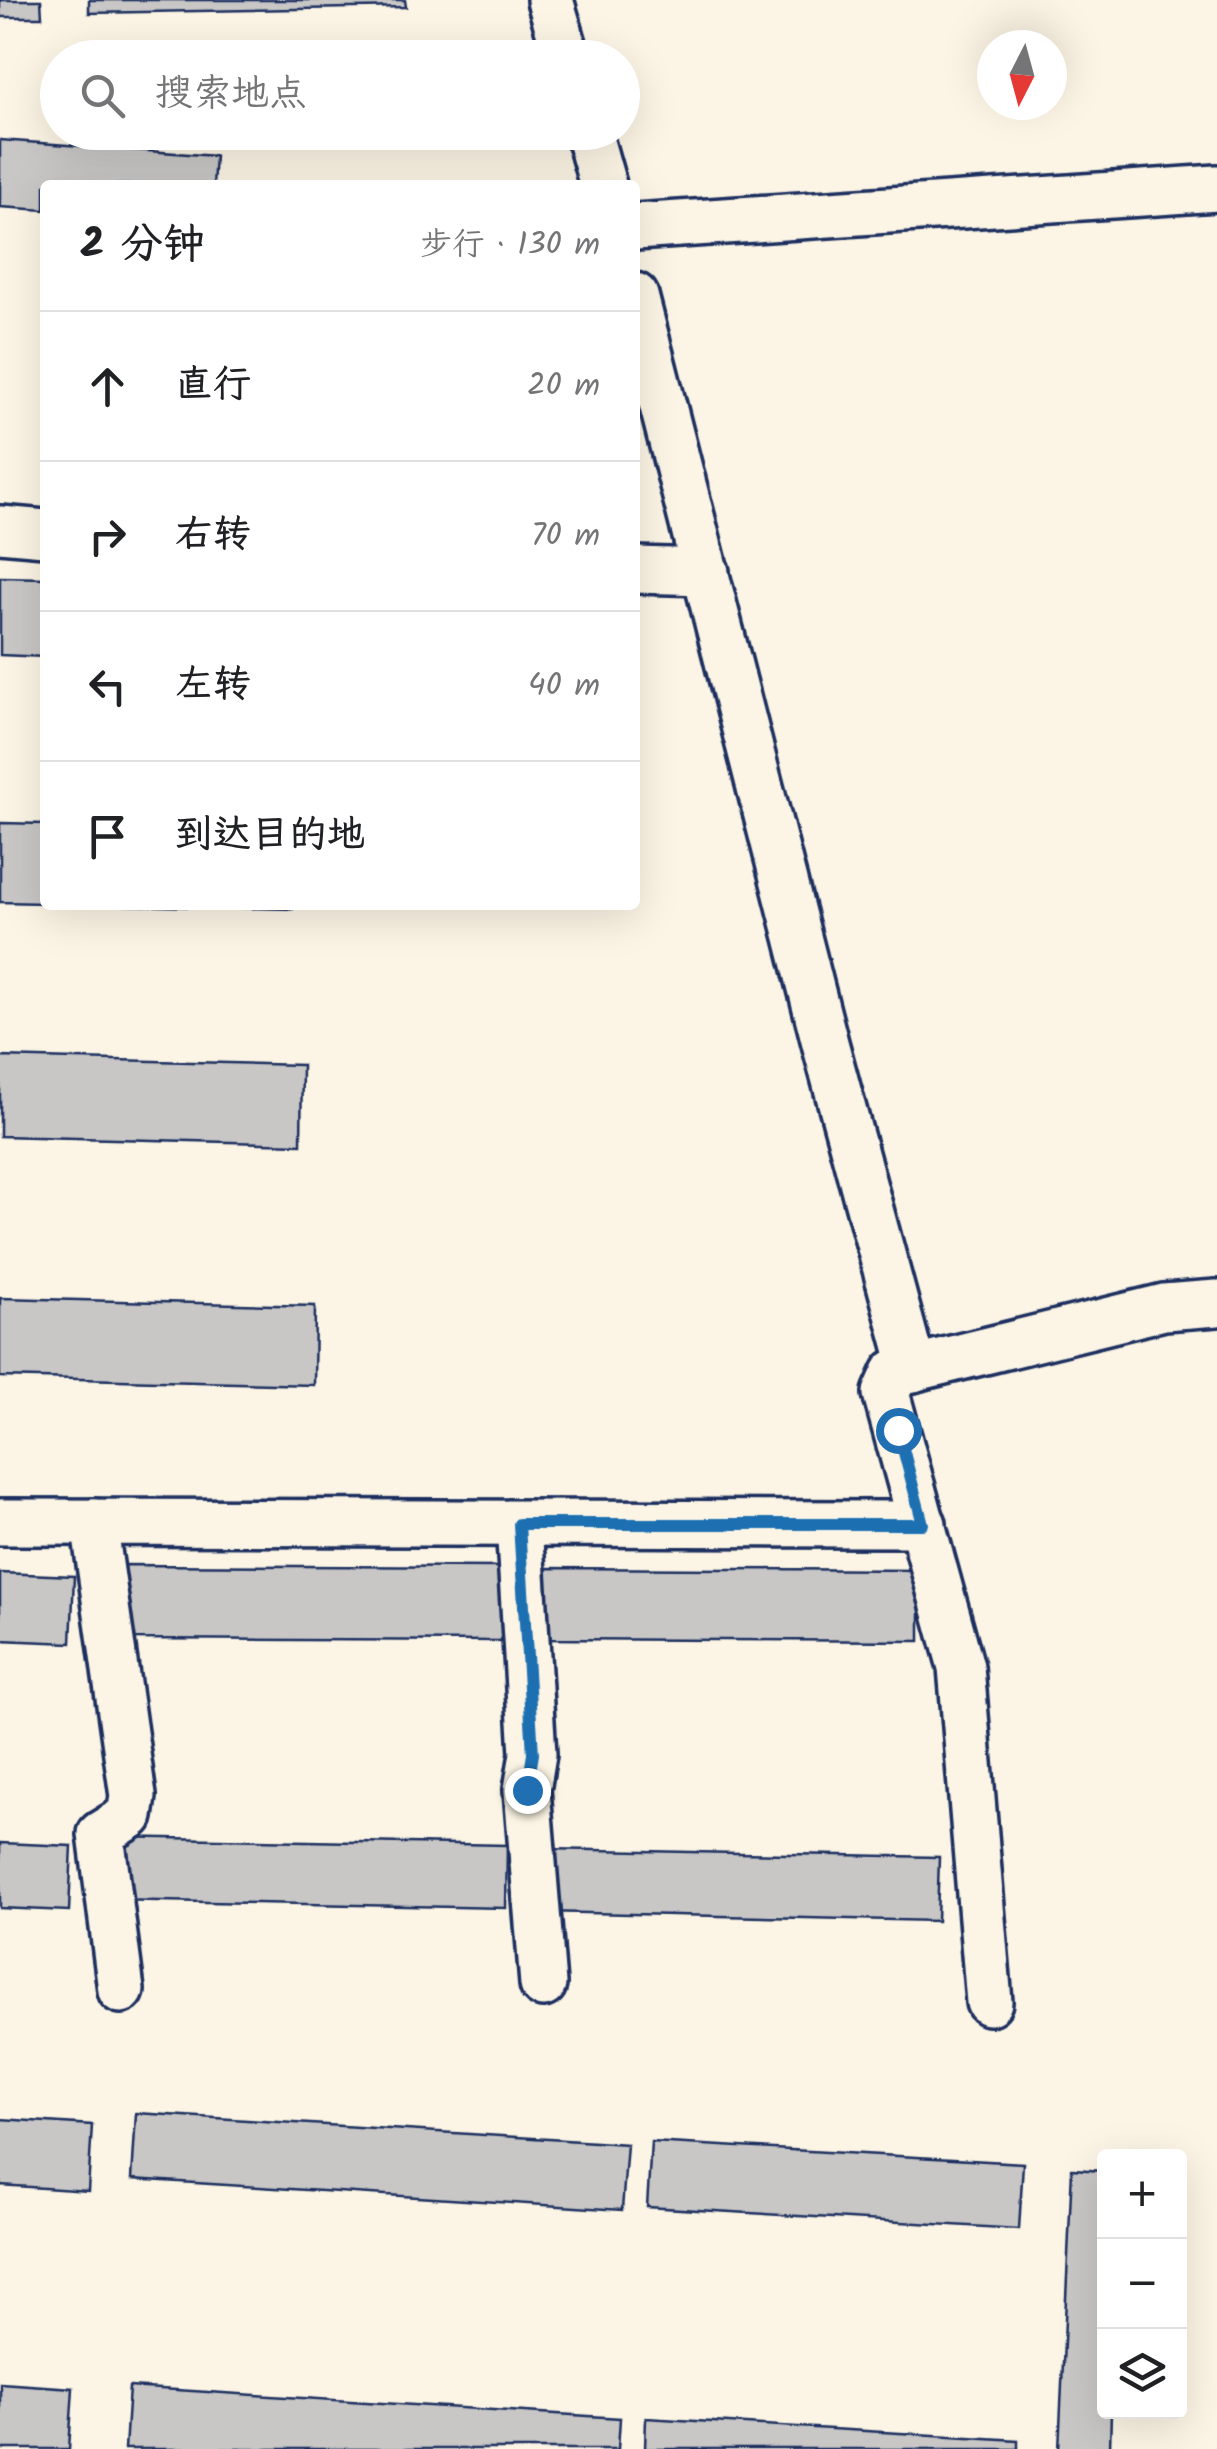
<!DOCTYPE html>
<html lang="zh">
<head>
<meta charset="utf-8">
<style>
  :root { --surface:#fff; --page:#f6f6f6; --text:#202124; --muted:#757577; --line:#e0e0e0 }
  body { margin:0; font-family:Kalam,"LXGW WenKai TC",sans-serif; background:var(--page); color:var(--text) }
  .controls { position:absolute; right:30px; bottom:30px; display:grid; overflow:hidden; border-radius:10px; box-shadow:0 10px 40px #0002 }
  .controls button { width:90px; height:90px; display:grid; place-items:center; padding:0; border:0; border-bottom:2px solid var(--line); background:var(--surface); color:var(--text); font:50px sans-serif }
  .compass { position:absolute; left:977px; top:30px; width:90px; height:90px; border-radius:50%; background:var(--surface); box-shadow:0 10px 40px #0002; rotate:186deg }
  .stop { position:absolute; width:30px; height:30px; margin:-22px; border:8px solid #1f6fb2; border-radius:50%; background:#fff }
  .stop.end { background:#1f6fb2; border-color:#fff; box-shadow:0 2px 10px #0008 }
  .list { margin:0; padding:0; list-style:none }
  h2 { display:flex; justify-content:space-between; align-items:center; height:130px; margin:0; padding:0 40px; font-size:42px }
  h2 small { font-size:32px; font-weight:400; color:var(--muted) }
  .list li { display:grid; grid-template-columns:65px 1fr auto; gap:30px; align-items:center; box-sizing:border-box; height:150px; padding:0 40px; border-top:2px solid var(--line) }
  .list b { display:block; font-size:38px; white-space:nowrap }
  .list em { font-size:32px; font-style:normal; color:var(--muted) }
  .icon { flex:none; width:55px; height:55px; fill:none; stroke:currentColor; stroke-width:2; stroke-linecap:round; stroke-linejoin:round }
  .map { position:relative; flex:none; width:1217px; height:2449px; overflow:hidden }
  .search { position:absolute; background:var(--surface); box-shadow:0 10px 40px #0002; left:40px; top:40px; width:600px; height:110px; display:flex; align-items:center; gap:25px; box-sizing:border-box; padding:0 35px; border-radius:55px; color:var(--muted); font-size:38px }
  .panel { position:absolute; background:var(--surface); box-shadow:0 10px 40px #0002; left:40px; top:180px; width:600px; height:730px; border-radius:10px }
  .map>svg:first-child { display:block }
  .building { fill:#c8c7c6; stroke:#1b2f5e; stroke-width:2.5 }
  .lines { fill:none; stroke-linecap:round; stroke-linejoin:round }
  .minor-casing { stroke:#1b2f5e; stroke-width:52 }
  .minor { stroke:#fcf5e5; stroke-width:45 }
  .route { stroke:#1f6fb2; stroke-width:12 }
</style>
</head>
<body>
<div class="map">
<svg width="1217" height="2449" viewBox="0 0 1217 2449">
  <rect width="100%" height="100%" fill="#fcf5e5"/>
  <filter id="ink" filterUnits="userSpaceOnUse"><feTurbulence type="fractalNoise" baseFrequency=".01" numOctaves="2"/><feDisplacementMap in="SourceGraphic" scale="20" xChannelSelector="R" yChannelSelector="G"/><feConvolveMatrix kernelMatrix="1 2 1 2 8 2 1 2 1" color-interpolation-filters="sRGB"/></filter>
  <g filter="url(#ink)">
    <g class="building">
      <path d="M 0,0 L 41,0 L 42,17 L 0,17 Z"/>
      <path d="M 89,0 L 405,0 L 406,7 L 89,13 Z"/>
      <path d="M 0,140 L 215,156 L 213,185 L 45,185 L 45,210 L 0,207 Z"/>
      <path d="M 0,577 L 45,578 L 45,657 L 0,655 Z"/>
      <path d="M 0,823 L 45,824 L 45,903 L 0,902 Z"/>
      <path d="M 122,905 L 293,905 L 293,909 Z"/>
      <path d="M 0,1057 L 302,1065 L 301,1144 L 0,1136 Z"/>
      <path d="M 0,1298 L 315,1306 L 314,1385 L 0,1377 Z"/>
      <path d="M 120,1565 L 505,1567 L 505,1641 L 120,1639 Z"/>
      <path d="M 540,1568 L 920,1570 L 920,1641 L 539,1639 Z"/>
      <path d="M 0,1573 L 74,1576 L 71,1643 L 0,1640 Z"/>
      <path d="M 114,1837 L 507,1845 L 506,1908 L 113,1900 Z"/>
      <path d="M 0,1843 L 72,1846 L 69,1911 L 0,1908 Z"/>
      <path d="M 546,1849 L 939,1857 L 937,1921 L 544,1912 Z"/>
      <path d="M 136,2113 L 627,2144 L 622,2210 L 132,2179 Z"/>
      <path d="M 0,2119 L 92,2125 L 88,2191 L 0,2185 Z"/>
      <path d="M 651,2142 L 1023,2163 L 1019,2229 L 647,2207 Z"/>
      <path d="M 1072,2169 L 1104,2171 L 1104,2412 L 1111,2412 L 1110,2449 L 1059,2449 Z"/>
      <path d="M 0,2383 L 73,2388 L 69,2449 L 0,2449 Z"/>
      <path d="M 129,2387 L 620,2418 L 618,2449 L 125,2449 Z"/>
      <path d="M 646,2418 L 1018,2440 L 1018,2449 L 645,2449 Z"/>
    </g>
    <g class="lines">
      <defs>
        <g id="minor">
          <path d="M 550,0 L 567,58"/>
          <path d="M 588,132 L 603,185"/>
          <path d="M 635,227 L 1217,188"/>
          <path d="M 635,296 L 825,1043 L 913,1369"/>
          <path d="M 0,529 L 45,533"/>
          <path d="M 635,570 L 706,572"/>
          <path d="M 0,1522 L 923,1524"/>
          <path d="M 94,1522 L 133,1796 L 130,1816 L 101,1834 L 121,1990"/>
          <path d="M 519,1524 L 533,1754 L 527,1790 L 543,1984"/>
          <path d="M 989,2002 L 961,1667 L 886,1393 L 895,1373 L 1164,1307 L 1217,1303"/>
        </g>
      </defs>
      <use href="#minor" class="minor-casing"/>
      <use href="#minor" class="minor"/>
    </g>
  </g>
  <g class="lines" filter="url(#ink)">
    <path class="route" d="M 527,1790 L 533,1754 L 519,1524 L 923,1524 L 898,1430"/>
  </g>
</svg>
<div class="controls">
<button>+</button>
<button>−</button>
<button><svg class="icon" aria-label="layers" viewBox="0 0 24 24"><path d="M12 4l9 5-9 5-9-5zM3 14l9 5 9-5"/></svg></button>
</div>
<svg class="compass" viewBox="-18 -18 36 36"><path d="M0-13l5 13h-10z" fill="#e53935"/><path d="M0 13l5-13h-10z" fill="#757577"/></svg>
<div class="stop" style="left:898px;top:1430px"></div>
<div class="stop end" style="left:527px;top:1790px"></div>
<div class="search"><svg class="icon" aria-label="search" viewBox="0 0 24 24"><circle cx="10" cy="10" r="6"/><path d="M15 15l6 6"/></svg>搜索地点</div>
<section class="panel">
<h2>2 分钟<small>步行 · 130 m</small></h2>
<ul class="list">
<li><svg class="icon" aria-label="ahead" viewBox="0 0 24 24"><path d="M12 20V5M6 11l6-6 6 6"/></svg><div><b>直行</b></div><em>20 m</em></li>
<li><svg class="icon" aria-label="right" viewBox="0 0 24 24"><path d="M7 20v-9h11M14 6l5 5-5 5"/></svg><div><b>右转</b></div><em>70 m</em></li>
<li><svg class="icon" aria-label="left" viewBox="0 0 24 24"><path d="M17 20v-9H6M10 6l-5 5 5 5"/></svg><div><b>左转</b></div><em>40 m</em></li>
<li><svg class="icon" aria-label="arrive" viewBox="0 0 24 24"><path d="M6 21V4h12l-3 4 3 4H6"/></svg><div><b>到达目的地</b></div></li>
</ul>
</section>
</div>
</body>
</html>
